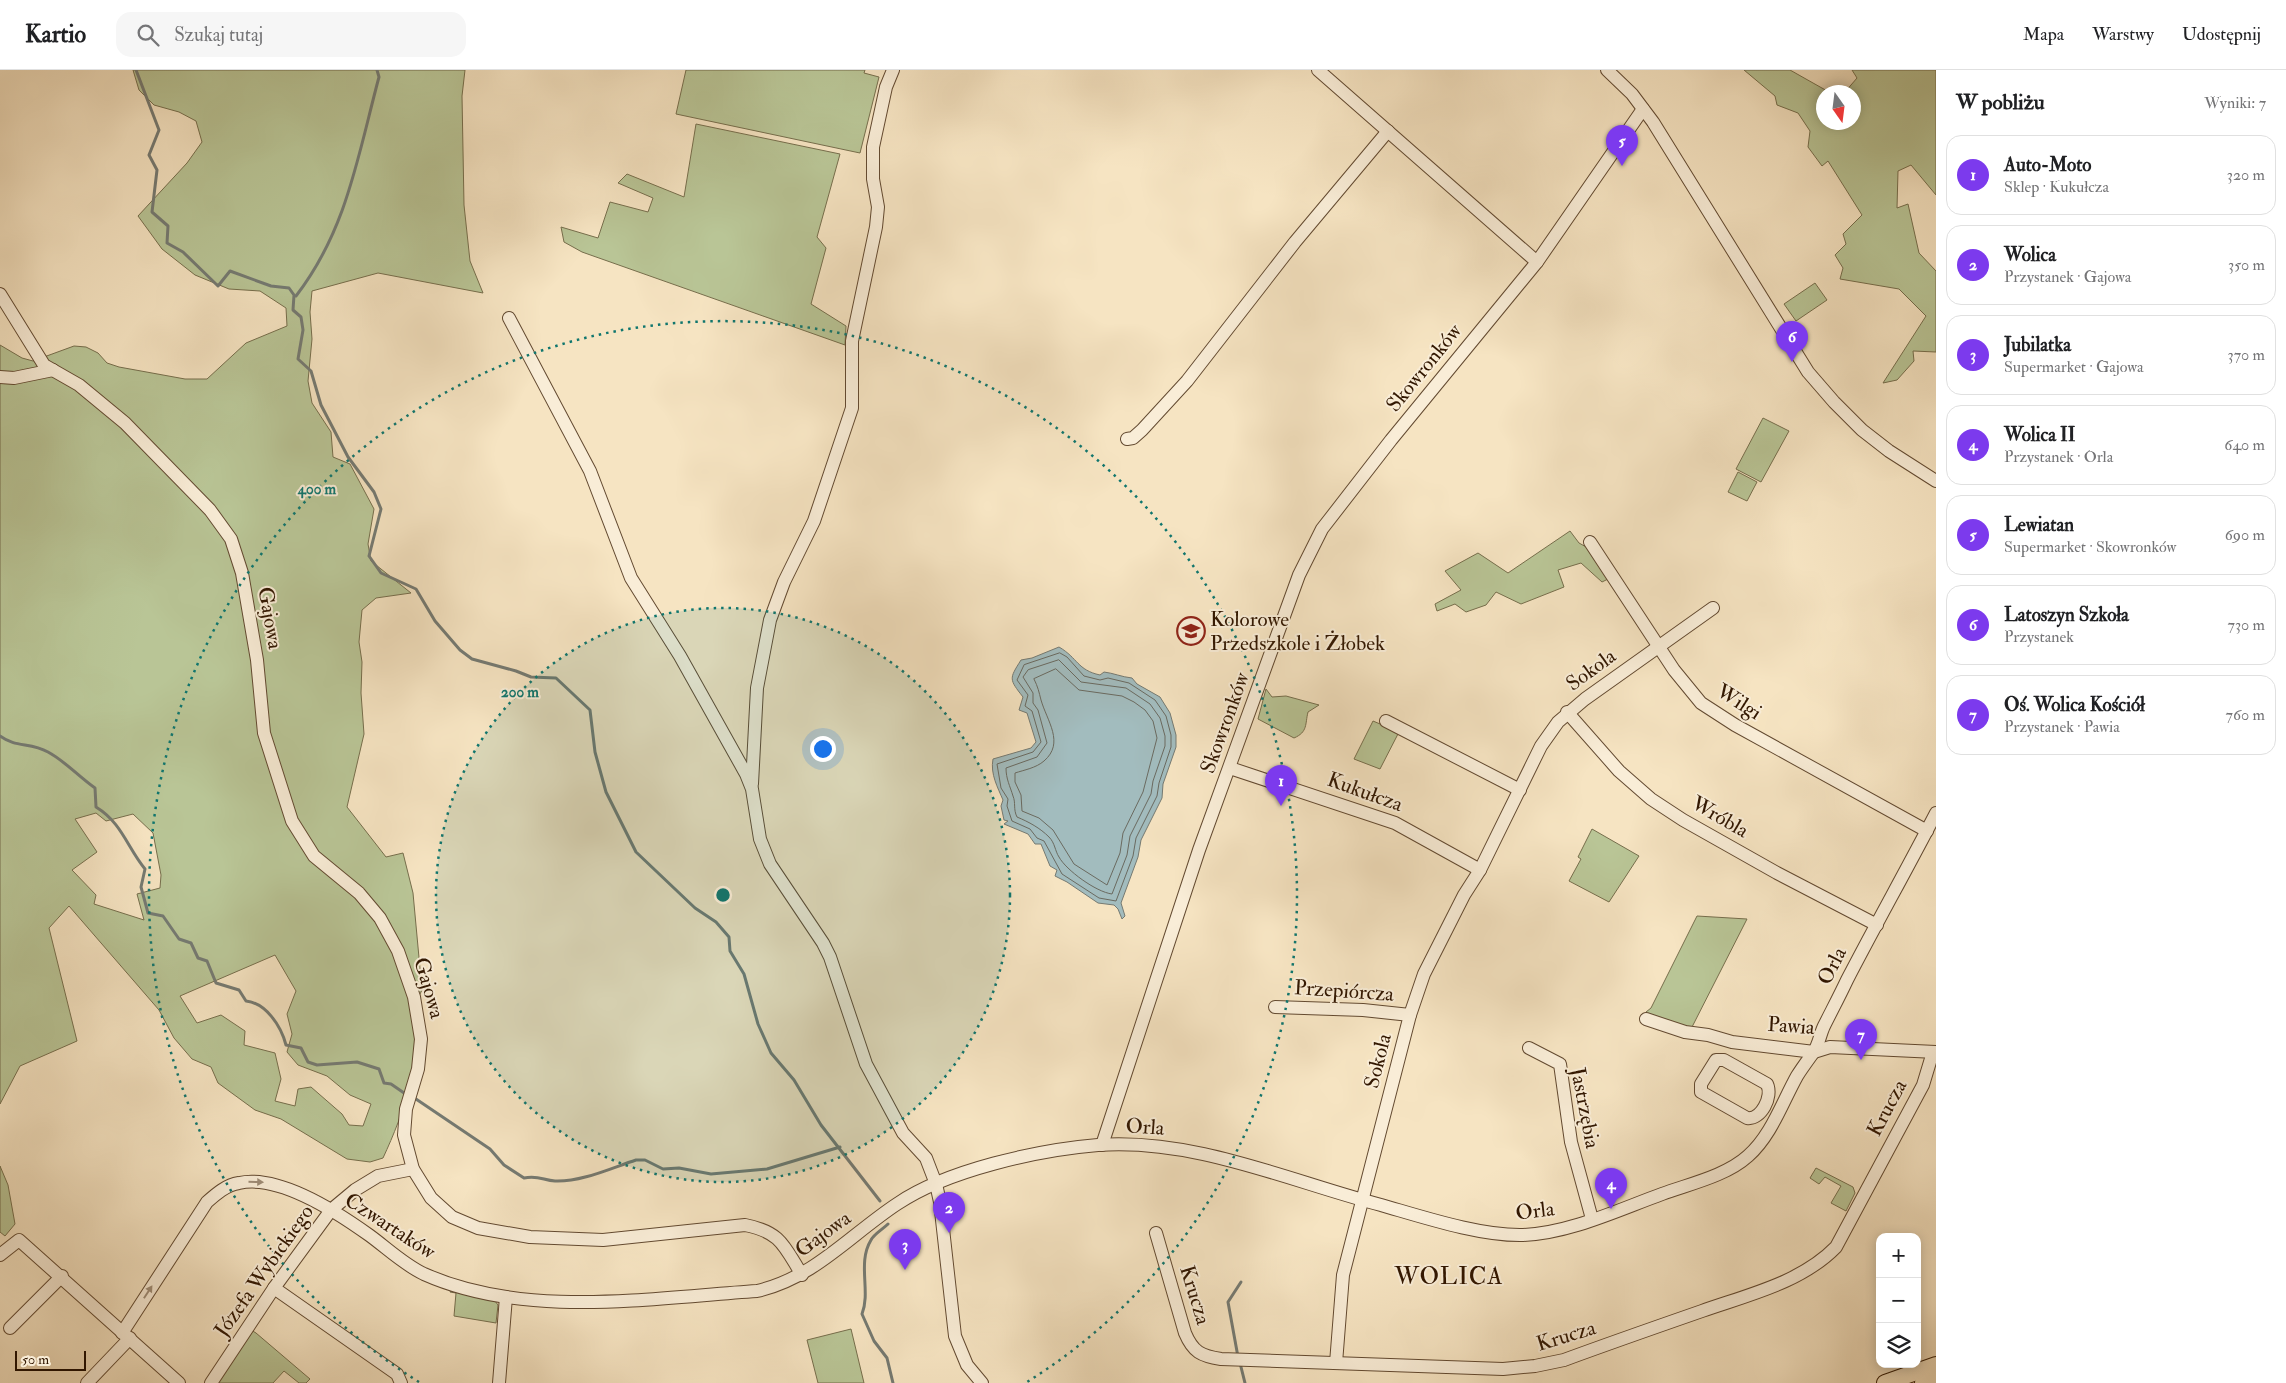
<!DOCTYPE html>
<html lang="pl">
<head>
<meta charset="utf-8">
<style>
  :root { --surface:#fff; --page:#f6f6f6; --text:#202124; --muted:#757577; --line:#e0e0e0; --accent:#7c3aed }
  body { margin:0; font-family:"IM FELL Double Pica",serif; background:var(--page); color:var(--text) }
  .controls { position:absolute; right:15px; bottom:15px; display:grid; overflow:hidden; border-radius:10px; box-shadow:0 2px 12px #0003 }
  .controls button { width:45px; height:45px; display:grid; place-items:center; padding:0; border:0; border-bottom:1px solid var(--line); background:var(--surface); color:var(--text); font:25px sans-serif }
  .compass { position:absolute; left:1816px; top:15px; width:45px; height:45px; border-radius:50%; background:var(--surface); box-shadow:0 2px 12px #0003; rotate:166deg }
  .scale { position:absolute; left:15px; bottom:12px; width:71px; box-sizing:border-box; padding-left:5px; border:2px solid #321701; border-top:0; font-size:14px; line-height:18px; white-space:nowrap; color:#321701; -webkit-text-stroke:4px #f9edd7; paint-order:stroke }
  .you { position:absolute; left:822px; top:678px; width:18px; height:18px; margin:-12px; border:4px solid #fff; border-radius:50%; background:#1a73e8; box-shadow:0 0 0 8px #1a73e833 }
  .badge { display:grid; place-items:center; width:32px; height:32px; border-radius:50%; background:var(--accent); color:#fff; font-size:16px; font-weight:700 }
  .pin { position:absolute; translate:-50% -41px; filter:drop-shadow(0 1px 2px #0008) }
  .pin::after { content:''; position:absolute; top:26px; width:18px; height:15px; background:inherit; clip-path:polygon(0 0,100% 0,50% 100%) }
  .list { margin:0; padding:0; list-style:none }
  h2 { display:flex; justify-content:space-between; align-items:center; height:65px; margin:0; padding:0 20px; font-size:21px }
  h2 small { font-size:16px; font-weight:400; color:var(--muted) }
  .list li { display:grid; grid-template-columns:32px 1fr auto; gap:15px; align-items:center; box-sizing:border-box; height:80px; margin:0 10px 10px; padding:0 10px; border:1px solid var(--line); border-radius:15px }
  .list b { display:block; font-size:19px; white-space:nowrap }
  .list p { margin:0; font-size:16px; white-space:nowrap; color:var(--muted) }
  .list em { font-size:16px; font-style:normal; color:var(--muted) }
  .icon { flex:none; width:28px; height:28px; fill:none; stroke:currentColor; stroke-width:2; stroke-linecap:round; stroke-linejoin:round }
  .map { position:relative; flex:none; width:1936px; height:1313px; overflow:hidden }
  header { display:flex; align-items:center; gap:30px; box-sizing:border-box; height:70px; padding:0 25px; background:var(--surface); border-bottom:1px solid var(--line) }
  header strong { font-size:24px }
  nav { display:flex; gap:28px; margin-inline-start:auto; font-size:18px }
  .search { width:350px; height:45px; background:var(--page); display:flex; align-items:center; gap:12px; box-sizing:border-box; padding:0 18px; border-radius:15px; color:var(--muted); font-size:19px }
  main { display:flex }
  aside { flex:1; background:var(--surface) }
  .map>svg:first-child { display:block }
  .green { fill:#b9c596; stroke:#766e4c; fill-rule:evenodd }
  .water { fill:#a2bcbe; stroke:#757a72 }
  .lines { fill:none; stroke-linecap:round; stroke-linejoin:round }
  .shore { stroke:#6a6a60; stroke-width:1 }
  .stream { stroke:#757a72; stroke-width:3 }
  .minor-casing { stroke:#634a31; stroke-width:14 }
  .major-casing { stroke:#321701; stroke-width:18 }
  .minor { stroke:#f9edd7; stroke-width:12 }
  .major { stroke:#f6e4c2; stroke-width:16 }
  .oneway { fill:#9f8d77 }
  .ring { fill:none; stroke:#0f766e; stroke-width:2.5; stroke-dasharray:2.5 5 }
  .labels { text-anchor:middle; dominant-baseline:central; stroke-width:4; stroke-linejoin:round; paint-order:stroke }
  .street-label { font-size:21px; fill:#321701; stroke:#f9edd7 }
  .poi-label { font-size:21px; fill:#321701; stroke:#f9edd7; text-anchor:start }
  .quarter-label { font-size:24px; letter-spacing:1px; fill:#321701; stroke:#f9edd7 }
  .centre { fill:#0f766e; stroke:#f9edd7; stroke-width:2.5 }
  .ring-label { font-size:15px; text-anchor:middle; font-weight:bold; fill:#0f766e; stroke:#f9edd7; stroke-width:4; stroke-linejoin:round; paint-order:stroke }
</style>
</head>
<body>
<header>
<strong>Kartio</strong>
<div class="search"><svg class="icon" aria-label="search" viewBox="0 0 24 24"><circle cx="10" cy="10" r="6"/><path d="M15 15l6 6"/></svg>Szukaj tutaj</div>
<nav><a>Mapa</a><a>Warstwy</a><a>Udostępnij</a></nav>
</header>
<main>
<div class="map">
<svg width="1936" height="1313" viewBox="0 0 1936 1313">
  <rect width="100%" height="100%" fill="#f6e4c2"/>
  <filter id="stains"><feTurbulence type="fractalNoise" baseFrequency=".004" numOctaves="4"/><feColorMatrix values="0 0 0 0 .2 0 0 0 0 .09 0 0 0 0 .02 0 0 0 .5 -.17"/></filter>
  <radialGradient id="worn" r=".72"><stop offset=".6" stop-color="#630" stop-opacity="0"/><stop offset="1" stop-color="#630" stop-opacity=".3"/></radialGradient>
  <g class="green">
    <path d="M 133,0 L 465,0 L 462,26 L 464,135 L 470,191 L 483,223 L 378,203 L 312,221 L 310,242 L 312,269 L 308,311 L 312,333 L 331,362 L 333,387 L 350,394 L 374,439 L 368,474 L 371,491 L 411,523 L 376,528 L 362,540 L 359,572 L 362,592 L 361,623 L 364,664 L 347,737 L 386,787 L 403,783 L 413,823 L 422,920 L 414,936 C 424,986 404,1043 383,1088 L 370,1092 L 347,1089 L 281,1049 L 255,1040 L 218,1013 L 211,997 L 192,989 L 174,968 L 159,940 L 69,836 L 49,858 L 77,971 L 20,996 L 0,1034 L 0,275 L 22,288 L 33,291 L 74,276 L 86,277 L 98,283 L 107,293 L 119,297 L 185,309 L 207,309 L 246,273 L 287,256 L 286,238 L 260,221 L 229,219 L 195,205 L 162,179 L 138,146 L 187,93 L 202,72 L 196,51 L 179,42 L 154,35 L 139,20 ZM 96,743 L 106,751 L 133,744 L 153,763 L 161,805 L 160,818 L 137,824 L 144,850 L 94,834 L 96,825 L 72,800 L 97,782 L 75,749 ZM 275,885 L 296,921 L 287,944 L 292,964 L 287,982 L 298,995 L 327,1006 L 350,1025 L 371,1034 L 363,1056 L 349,1055 L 342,1044 L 311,1017 L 298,1019 L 295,1036 L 275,1031 L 281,1009 L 275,983 L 244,975 L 245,961 L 221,945 L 197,953 L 180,926 Z"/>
    <path d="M 686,0 L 865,0 L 864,3 L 879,7 L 860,83 L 676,44 Z"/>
    <path d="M 1744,0 L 1790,0 L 1829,22 L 1824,22 L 1824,52 L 1854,52 L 1854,22 L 1845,22 L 1857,8 L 1852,0 L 1936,0 L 1936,125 L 1911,95 L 1898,101 L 1897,138 L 1908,134 L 1919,183 L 1936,201 L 1936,282 L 1913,281 L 1914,291 L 1897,310 L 1883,313 L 1926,246 L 1899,219 L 1840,209 L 1843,198 L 1835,185 L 1846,174 L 1843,164 L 1862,145 L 1828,91 L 1822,96 L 1808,77 L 1810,61 L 1798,43 L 1777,35 L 1775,26 Z"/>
    <path d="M 696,54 L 840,84 L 817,167 L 826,178 L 811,234 L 846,256 L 845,275 L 582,182 L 564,172 L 561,157 L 598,168 L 610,132 L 648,142 L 653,128 L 618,113 L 627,104 L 684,127 Z"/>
    <path d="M 1815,213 L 1827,230 L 1796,251 L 1784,234 Z"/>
    <path d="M 1763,348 L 1789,361 L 1761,412 L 1736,399 Z"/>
    <path d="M 1738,402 L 1757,412 L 1747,431 L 1728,422 Z"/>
    <path d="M 1570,461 L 1579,473 L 1588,478 L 1608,509 L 1602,512 L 1581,493 L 1558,500 L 1564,517 L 1521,534 L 1496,522 L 1486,535 L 1466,542 L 1455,534 L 1437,541 L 1435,534 L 1461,520 L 1445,501 L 1478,483 L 1508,503 Z"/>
    <path d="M 1266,619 L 1272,627 L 1286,626 L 1319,635 L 1308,642 C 1305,654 1308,662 1294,668 L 1258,649 Z"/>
    <path d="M 1373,651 L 1399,662 L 1380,699 L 1354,689 Z"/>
    <path d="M 1592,759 L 1639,786 L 1609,832 L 1569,811 L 1581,789 L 1578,787 Z"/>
    <path d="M 1697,846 L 1747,849 L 1691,959 L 1651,947 L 1646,942 L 1651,938 Z"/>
    <path d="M 0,1096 L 8,1115 L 15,1154 L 5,1166 L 0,1162 Z"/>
    <path d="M 1816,1098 L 1853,1117 L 1855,1123 L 1846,1141 L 1831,1133 L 1841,1116 L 1825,1107 L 1819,1114 L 1810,1108 Z"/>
    <path d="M 452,1218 L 495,1231 L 498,1235 L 496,1253 L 454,1246 L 456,1223 L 450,1222 Z"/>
    <path d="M 851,1259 L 864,1313 L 818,1313 L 807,1270 Z"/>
    <path d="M 251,1260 L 256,1263 L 310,1309 L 306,1313 L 299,1313 L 284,1301 L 273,1313 L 216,1313 Z"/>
  </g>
  <path class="water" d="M 1059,577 C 1078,588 1077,600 1100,605 L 1104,602 C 1113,603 1122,607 1132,608 L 1137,614 L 1160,627 L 1170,643 L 1176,665 L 1176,677 L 1163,714 L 1162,728 L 1141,770 L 1138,787 L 1121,833 L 1125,846 L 1122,849 L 1118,839 L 1114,835 L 1098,833 L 1067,812 L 1055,806 L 1057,800 L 1050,796 L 1041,774 L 1035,774 L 1028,764 L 1004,754 L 1008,751 L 1004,750 L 1001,736 L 1003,730 C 998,718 990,704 993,689 L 1031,678 L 1036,672 L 1027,643 L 1019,640 L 1023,627 C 1009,609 1009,609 1021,590 L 1032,588 Z"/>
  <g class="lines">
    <g class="shore">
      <path d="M 1060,583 L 1067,587 L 1084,606 L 1100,610 L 1108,608 L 1129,613 L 1155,630 L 1166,646 L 1171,665 L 1171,677 L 1159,713 L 1157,726 L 1136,768 L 1133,786 L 1116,831 L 1099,828 L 1062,804 L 1044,771 L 1037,768 L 1030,759 L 1012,751 L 1007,736 L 1008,729 L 1001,718 L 997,694 L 1033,682 L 1041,672 L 1032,641 L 1025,636 L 1028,625 L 1017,610 L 1024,595 Z"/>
      <path d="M 1059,590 L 1081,612 L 1126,618 L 1150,634 L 1160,648 L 1165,666 L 1165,676 L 1153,711 L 1151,724 L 1130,766 L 1127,785 L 1112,824 C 1096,822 1066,800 1059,787 C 1055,781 1055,773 1049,767 C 1040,758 1029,752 1017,747 C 1013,739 1016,733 1013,726 C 1010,716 1006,709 1006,698 L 1037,687 L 1047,673 L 1038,640 L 1033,633 L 1033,623 L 1023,607 L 1028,600 Z"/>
      <path d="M 1056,599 L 1079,620 L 1122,626 L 1134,632 L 1145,640 L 1153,651 L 1157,668 L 1143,722 L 1123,763 L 1120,783 L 1107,815 L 1074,794 L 1053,760 L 1039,748 L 1022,741 L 1021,725 L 1015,712 L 1015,703 C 1024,700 1036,698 1044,691 C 1065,673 1047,651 1041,630 C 1039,622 1038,617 1034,609 Z"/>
    </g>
    <g class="stream">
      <path d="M 136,0 L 159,60 L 149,85 L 157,100 L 152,142 L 168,156 L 167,173 L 183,182 L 218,216 L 230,201 L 271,216 L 289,218 L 294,225 L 293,240 L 301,247 L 303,260 L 298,289 L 311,301 L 321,335 L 348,387 L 374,422 L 381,439 L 369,486 L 381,503 L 416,519 L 435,551 L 460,580 L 472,589 L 516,601 L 531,607 L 556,608 L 590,640 L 595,682 L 606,722 L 636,782 L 695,838 L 716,852 L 729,867 L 730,881 L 744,904 L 758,954 L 771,983 L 794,1010 L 821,1055 L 880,1131"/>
      <path d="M 296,226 C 347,160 358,85 379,7 L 377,0"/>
      <path d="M 0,666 C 16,678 30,672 48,682 C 65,691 79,707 95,718 L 96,737 C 122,753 127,777 145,799 L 141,817 L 148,843 L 163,846 L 179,869 L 191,873 L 198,888 L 207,891 L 216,913 L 239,920 L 246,931 C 266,933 281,956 286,975 L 301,978 L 308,992 L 317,995 L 357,992 L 379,999 L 384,1013 L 391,1014 L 407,1025"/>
      <path d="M 413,1027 L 490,1079 L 504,1095 L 524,1108 C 538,1105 543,1110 555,1111 C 582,1112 611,1098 636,1090 L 645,1090 L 663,1099 L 679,1098 L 711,1104 L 767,1099 L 840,1077"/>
      <path d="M 888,1154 C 883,1159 874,1164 871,1170 C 857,1193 871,1221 862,1244 L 874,1271 L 887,1288 L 893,1313"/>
      <path d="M 1238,1287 L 1228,1232 L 1241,1212"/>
      <path d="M 1240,1293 L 1245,1313"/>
    </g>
    <defs>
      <g id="minor">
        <path d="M 1318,0 L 1537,192"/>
        <path d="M 1607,0 L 1632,24 L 1653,52 L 1808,302 L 1834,332 L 1862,360 L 1889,381 L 1936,411"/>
        <path d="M 0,224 L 44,295 L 79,315 L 125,353 L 210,440 L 231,469 L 242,503 L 257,590 L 264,663 L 292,751 L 314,786 L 359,823 L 380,848 L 398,881 L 414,927 L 421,969 L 418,999 L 406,1039 L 404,1065 L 413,1099 L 431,1128 L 452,1147 L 478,1158 L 530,1167 L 603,1170 L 745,1155 C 781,1162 784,1176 802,1205"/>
        <path d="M 509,248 L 590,401 L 631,508 L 680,586 L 746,704 L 752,719 L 760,769 L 770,794 L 823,873 L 830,887 L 866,994 L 903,1063 L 926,1088 L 936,1114 L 940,1132 L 955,1266 L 967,1295 L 982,1313"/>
        <path d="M 0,307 L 14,308 L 53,300"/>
        <path d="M 1127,369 L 1133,368 L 1142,360 L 1187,311 L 1295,172 L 1388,61"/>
        <path d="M 1590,472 L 1674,600 L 1701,633 L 1735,655 L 1927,761"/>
        <path d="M 1567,642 L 1619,701 L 1651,729 L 1683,750 L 1777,803 L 1877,855"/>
        <path d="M 1386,651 L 1520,720"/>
        <path d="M 1230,698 L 1395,753 L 1480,800"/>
        <path d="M 752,714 L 757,618 L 770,550 L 784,512 L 814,451 L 852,338 L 852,271 L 876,157 L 878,137 L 873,109 L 873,77 L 886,17 L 893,0"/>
        <path d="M 1275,937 L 1363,940 L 1410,945"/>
        <path d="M 1646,949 L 1685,962 L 1708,965 L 1732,972 L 1814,982 L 1830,977 L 1936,982"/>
        <path d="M 1529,978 L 1560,994 L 1571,1072 L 1592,1149"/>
        <path d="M 1716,990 L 1724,990 L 1767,1014 C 1773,1027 1761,1050 1747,1048 L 1701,1022 L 1701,1014 Z"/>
        <path d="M 1102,1075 L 1199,780 L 1299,505 L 1322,459 L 1391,370 L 1537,192 L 1643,39"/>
        <path d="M 1156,1163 L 1185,1263 C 1193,1282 1201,1286 1221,1289 L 1503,1299 L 1535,1296 L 1564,1290 C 1610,1273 1656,1257 1702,1241 C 1747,1225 1801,1213 1836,1177 L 1923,1015 L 1933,982"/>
        <path d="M 0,1185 L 19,1170 L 179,1313"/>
        <path d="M 274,1218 L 397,1304 L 401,1313"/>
        <path d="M 10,1258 L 62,1206"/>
        <path d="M 122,1263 L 207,1132 C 216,1124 226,1115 239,1113 C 279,1104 337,1142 369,1165 C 387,1178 403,1194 424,1204 C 525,1249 650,1228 757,1221 C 814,1208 850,1165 897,1134 C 947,1100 1038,1080 1098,1075 C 1195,1068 1289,1111 1381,1135 C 1423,1147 1480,1166 1523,1165 C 1570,1163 1618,1140 1662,1124 C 1689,1114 1726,1106 1748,1086 C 1771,1066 1782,1033 1797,1006 C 1802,998 1808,990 1813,983 C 1819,975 1820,964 1824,956 C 1832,940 1840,925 1847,910 C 1876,854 1907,799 1936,743"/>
        <path d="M 1336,1293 L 1343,1205 L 1410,945 L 1424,904 L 1464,825 L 1480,800 L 1541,676 L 1558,652 L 1585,629 L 1713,538"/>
        <path d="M 87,1313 L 130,1268"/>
        <path d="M 211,1313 L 274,1218 L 331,1140 L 355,1120 L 378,1106 L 413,1099"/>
        <path d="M 499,1313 L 506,1227"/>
      </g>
      <g id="major">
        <path d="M 1885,1313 L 1936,1295"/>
        <path d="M 1923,1313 L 1936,1309"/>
      </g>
    </defs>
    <use href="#minor" class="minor-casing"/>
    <use href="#major" class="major-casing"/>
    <use href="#minor" class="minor"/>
    <use href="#major" class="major"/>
  </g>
  <defs><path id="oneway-solid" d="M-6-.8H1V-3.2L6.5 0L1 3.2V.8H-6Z" transform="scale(1.25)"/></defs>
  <g class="oneway">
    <use href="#oneway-solid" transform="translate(256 1112) rotate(1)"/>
    <use href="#oneway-solid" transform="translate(148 1222) rotate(-57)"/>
  </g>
  <circle cx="723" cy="825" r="287" fill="#0f766e" fill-opacity=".12"/>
  <g class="ring">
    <circle cx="723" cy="825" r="287"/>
    <path d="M419 1312A574 574 0 1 1 1027 1312"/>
  </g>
  <defs>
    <symbol id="school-ring" viewBox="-11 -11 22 22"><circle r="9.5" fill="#f9edd7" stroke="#8f2418" stroke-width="1.5"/><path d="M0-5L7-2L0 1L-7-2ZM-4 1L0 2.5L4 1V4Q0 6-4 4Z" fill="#8f2418"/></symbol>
  </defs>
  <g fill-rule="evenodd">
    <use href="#school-ring" x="1175" y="545" width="32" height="32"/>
  </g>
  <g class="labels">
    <g class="street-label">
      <text transform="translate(1424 298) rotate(-51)">Skowronków</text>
      <text transform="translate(270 548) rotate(80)">Gajowa</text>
      <text transform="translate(1591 600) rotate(-36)">Sokola</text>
      <text transform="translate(1739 632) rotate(32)">Wilgi</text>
      <text transform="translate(1225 653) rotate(-70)">Skowronków</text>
      <text transform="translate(1365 722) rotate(20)">Kukułcza</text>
      <text transform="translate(1720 747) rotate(30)">Wróbla</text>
      <text transform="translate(1832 896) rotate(-63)">Orla</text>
      <text transform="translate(429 918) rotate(74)">Gajowa</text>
      <text transform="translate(1344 921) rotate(4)">Przepiórcza</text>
      <text transform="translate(1791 956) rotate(4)">Pawia</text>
      <text transform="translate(1378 991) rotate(-76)">Sokola</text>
      <text transform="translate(1585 1038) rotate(79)">Jastrzębia</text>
      <text transform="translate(1887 1038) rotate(-62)">Krucza</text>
      <text transform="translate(1145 1057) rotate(4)">Orla</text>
      <text transform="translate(1535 1141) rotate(-7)">Orla</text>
      <text transform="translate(390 1156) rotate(33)">Czwartaków</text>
      <text transform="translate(823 1164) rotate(-36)">Gajowa</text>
      <text transform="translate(264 1201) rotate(-55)">Józefa Wybickiego</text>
      <text transform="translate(1195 1225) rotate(73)">Krucza</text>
      <text transform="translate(1566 1266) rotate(-17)">Krucza</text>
    </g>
    <g class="poi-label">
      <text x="1210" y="549">Kolorowe<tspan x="1210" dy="24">Przedszkole i Żłobek</tspan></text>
    </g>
    <g class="quarter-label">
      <text x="1449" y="1206">WOLICA</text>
    </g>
  </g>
  <circle cx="723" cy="825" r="8" class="centre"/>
  <g class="ring-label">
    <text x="317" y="424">400 m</text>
    <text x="520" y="627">200 m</text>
  </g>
  <rect width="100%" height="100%" filter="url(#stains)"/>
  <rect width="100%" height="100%" fill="url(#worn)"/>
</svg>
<div class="controls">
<button>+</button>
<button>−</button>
<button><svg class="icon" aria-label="layers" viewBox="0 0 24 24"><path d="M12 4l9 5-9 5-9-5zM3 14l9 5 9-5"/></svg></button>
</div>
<svg class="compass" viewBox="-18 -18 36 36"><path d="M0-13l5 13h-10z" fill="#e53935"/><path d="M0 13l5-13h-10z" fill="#757577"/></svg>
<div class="scale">50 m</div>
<div class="you"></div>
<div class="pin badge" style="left:1281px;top:736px">1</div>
<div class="pin badge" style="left:949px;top:1163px">2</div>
<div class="pin badge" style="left:905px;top:1200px">3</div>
<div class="pin badge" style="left:1611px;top:1139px">4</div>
<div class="pin badge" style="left:1622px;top:96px">5</div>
<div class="pin badge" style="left:1792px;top:292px">6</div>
<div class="pin badge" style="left:1861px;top:990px">7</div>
</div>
<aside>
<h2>W pobliżu<small>Wyniki: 7</small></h2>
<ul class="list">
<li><span class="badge">1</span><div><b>Auto-Moto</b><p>Sklep · Kukułcza</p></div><em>320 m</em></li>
<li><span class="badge">2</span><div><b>Wolica</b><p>Przystanek · Gajowa</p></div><em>350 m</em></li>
<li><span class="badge">3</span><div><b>Jubilatka</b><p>Supermarket · Gajowa</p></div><em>370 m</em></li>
<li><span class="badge">4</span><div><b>Wolica II</b><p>Przystanek · Orla</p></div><em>640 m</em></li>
<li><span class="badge">5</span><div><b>Lewiatan</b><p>Supermarket · Skowronków</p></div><em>690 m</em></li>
<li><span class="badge">6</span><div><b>Latoszyn Szkoła</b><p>Przystanek</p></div><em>730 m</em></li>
<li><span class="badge">7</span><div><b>Oś. Wolica Kościół</b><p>Przystanek · Pawia</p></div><em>760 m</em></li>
</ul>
</aside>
</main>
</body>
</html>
